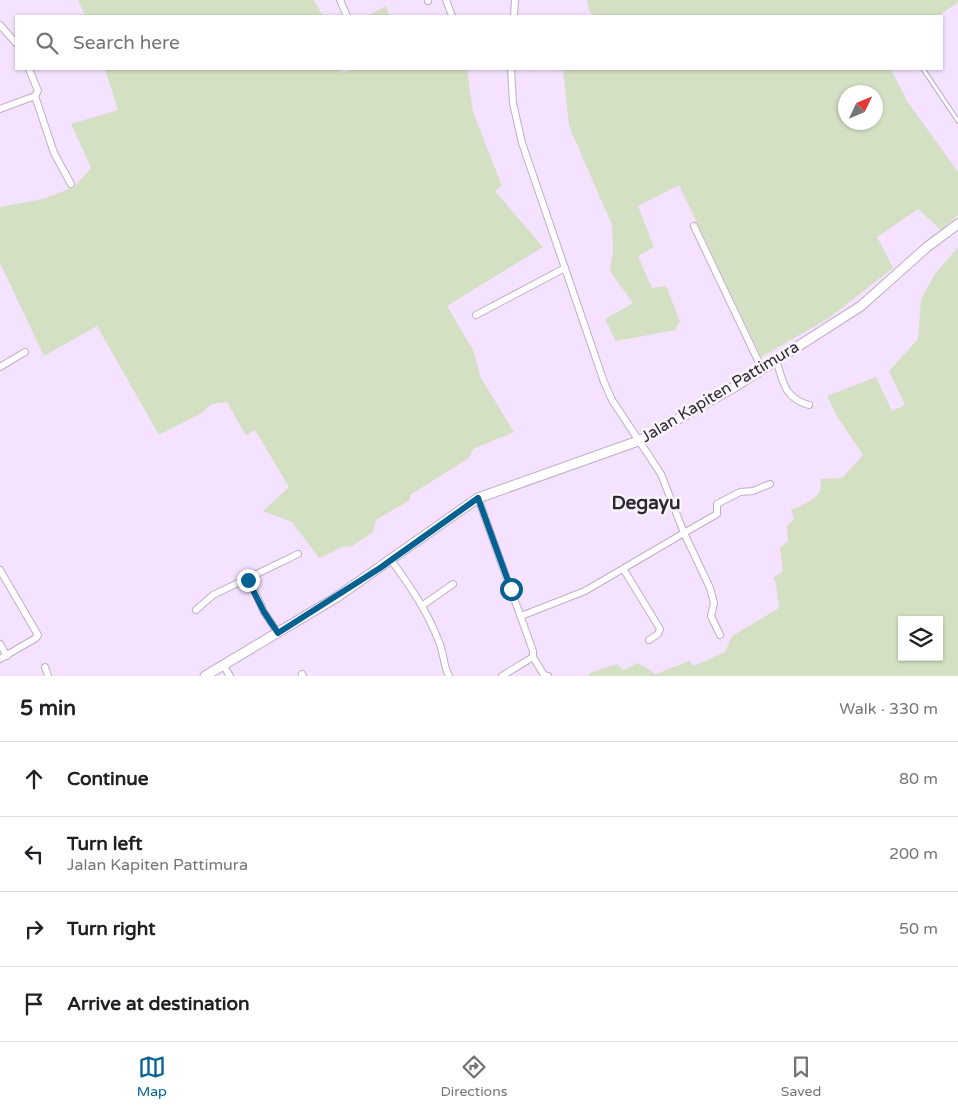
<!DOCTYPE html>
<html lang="en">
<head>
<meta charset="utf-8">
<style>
  :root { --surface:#fff; --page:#f6f6f6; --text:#202124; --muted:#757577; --line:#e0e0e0; --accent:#046192 }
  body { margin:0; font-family:"Varela Round",sans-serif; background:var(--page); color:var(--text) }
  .controls { position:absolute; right:15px; bottom:15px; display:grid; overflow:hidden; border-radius:0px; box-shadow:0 1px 4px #0004 }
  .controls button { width:45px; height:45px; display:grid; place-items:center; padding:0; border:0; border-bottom:1px solid var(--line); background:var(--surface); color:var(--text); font:25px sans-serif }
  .compass { position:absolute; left:838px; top:85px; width:45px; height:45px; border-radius:50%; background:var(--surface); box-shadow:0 1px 4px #0004; rotate:46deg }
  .stop { position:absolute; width:15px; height:15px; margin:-11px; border:4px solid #046192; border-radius:50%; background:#fff }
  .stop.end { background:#046192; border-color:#fff; box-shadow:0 1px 5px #0008 }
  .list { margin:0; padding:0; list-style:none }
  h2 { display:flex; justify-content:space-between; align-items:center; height:65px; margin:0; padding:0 20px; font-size:21px }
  h2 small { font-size:16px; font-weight:400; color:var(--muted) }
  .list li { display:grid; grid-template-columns:32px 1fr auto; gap:15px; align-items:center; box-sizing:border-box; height:75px; padding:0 20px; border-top:1px solid var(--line) }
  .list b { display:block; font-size:19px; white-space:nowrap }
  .list p { margin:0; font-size:16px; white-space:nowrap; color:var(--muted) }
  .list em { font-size:16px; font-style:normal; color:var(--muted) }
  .icon { flex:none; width:28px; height:28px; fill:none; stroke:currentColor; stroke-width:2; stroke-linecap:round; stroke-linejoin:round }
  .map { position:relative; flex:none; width:958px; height:676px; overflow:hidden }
  .search { position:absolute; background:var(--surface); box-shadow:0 1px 4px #0004; left:15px; right:15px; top:15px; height:55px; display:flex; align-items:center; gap:12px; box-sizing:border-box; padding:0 18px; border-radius:0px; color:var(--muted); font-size:19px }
  .sheet { height:365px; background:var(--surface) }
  nav { display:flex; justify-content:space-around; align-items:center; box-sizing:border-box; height:70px; border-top:1px solid var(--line); background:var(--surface); font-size:14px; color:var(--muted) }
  nav a { display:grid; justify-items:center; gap:2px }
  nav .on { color:var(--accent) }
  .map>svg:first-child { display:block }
  .green { fill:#d4e0c3; fill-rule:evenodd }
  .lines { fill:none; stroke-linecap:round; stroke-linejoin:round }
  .lane-casing { stroke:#c0adc9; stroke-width:5 }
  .street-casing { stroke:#c0adc9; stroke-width:8 }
  .secondary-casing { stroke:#c0adc9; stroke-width:11 }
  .lane { stroke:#fff; stroke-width:3 }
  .street { stroke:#fff; stroke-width:6 }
  .secondary { stroke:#fff; stroke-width:9 }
  .route { stroke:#046192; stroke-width:6 }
  .labels { text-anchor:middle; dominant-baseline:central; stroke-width:5; stroke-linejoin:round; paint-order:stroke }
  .street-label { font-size:16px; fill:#2f2833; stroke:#f9f5fb }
  .quarter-label { font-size:19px; font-weight:bold; fill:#2f2833; stroke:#f9f5fb }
</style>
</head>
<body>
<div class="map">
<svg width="958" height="676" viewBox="0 0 958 676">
  <rect width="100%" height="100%" fill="#f5e2ff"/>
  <g class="green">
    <path d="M 78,0 L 314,0 L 323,16 L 85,16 Z"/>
    <path d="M 587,0 L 958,0 L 958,2 L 939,16 L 594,16 L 589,11 Z"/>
    <path d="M 386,6 L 390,16 L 372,16 L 371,14 Z"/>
    <path d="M 105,69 L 338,69 L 343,73 L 353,69 L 467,69 L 473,112 L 502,186 L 495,191 L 543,247 L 447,306 L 473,350 L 481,378 L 514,432 L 473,449 L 469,458 L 410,495 L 410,500 L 376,520 L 373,532 L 351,547 L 345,546 L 319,558 L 292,522 L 263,511 L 289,487 L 255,430 L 246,436 L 227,402 L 212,404 L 200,414 L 159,435 L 97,326 L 44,356 L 0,263 L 0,207 L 43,199 L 74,187 L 91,168 L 71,124 L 118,110 Z"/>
    <path d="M 563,69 L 891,69 L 907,101 L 958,172 L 958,215 L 941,230 L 918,209 L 877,237 L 893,268 L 829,318 L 761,357 L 679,185 L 638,206 L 654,247 L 638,256 L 652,288 L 666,286 L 680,321 L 675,330 L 616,341 L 605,319 L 633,303 L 610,271 L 613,250 L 612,225 L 569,126 ZM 876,92 L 876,122 L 846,122 L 846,92 Z"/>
    <path d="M 958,247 L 958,676 L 589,676 L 590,673 L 617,664 L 623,670 L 638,663 L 656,674 L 689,661 L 694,666 L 725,652 L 732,636 L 779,608 L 776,582 L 773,578 L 783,571 L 780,548 L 788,541 L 787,526 L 794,519 L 791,510 C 805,503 825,498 820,479 L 842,478 L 863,455 L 838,418 L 827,396 L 876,377 L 892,411 L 905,405 L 889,371 L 918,339 L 921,299 L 935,274 ZM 902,620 L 939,620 L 939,657 L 902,657 Z"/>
  </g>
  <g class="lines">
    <defs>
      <path id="lane" d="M 923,69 L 958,121"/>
      <g id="street">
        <path d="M 340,0 L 347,16"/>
        <path d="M 428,0 L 428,1"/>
        <path d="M 446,0 L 452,16"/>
        <path d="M 514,16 L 515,0"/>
        <path d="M 0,25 L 16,43"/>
        <path d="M 29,69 L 38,91 L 35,96 L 54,153 L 71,184"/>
        <path d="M 511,69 L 513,103 L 522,143 L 604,382 L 612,400 L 661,474 L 684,533 L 585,591 L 521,616"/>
        <path d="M 0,109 L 35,96"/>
        <path d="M 694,226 L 762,369"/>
        <path d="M 476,315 L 565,268"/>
        <path d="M 776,359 C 783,382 784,398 809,405"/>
        <path d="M 0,367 L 25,352"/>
        <path d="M 478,498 L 533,651 L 533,657 L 502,676"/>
        <path d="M 391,560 C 410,586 428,612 439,642 C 444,653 443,665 449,676"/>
        <path d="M 0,570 L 38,635 L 36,638 L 0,659"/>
        <path d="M 624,570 L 660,629 L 658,634 L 649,640"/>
        <path d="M 249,579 L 264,612 L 278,633"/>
        <path d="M 423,605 L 453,584"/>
        <path d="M 196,610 L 213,595 L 298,554"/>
        <path d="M 720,635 L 711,616 L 714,603 L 710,588 L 684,533 L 717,514 L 717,504 L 740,492 L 753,491 L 770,484"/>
        <path d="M 0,644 L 7,656"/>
        <path d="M 533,657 L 544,675 L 548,676"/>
        <path d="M 223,665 L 230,676"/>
        <path d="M 45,667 L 48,676"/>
        <path d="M 302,674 L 303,676"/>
      </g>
      <path id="secondary" d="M 205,676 L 337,597 L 478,498 L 641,440 L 736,386 L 861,306 L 927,247 L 958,224"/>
    </defs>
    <use href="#lane" class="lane-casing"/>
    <use href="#street" class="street-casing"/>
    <use href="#secondary" class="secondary-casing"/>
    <use href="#lane" class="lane"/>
    <use href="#street" class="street"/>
    <use href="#secondary" class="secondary"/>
  </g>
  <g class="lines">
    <path class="route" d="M 248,580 L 264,612 L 278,633 L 380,568 L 478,498 L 511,589"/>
  </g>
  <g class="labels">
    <g class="street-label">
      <text transform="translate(720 392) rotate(-31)">Jalan Kapiten Pattimura</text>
    </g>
    <g class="quarter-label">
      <text x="646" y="503">Degayu</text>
    </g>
  </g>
</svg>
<div class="controls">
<button><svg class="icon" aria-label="layers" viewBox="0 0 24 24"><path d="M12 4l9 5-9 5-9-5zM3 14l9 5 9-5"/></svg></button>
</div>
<svg class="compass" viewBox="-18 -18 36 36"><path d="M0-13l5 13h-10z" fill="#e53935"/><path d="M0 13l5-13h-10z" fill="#757577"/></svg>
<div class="stop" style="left:511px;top:589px"></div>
<div class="stop end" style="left:248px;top:580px"></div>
<div class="search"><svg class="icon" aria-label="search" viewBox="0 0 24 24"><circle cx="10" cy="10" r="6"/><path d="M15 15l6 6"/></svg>Search here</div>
</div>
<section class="sheet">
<h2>5 min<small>Walk · 330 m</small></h2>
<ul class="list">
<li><svg class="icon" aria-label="ahead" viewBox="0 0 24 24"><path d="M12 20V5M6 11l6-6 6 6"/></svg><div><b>Continue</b></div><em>80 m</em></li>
<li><svg class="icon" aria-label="left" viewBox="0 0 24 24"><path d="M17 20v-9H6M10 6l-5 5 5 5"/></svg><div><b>Turn left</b><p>Jalan Kapiten Pattimura</p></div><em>200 m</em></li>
<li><svg class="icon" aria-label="right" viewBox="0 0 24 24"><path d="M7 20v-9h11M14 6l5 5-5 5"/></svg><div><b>Turn right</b></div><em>50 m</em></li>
<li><svg class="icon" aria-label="arrive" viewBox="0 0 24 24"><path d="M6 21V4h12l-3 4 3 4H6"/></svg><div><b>Arrive at destination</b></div></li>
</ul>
</section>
<nav>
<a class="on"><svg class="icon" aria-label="map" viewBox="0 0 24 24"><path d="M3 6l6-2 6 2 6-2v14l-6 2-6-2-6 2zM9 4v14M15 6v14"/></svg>Map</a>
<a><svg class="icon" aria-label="directions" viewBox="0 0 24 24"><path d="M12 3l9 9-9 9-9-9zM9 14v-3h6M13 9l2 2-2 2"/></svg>Directions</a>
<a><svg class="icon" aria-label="saved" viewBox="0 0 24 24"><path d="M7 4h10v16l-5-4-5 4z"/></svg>Saved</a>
</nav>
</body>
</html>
